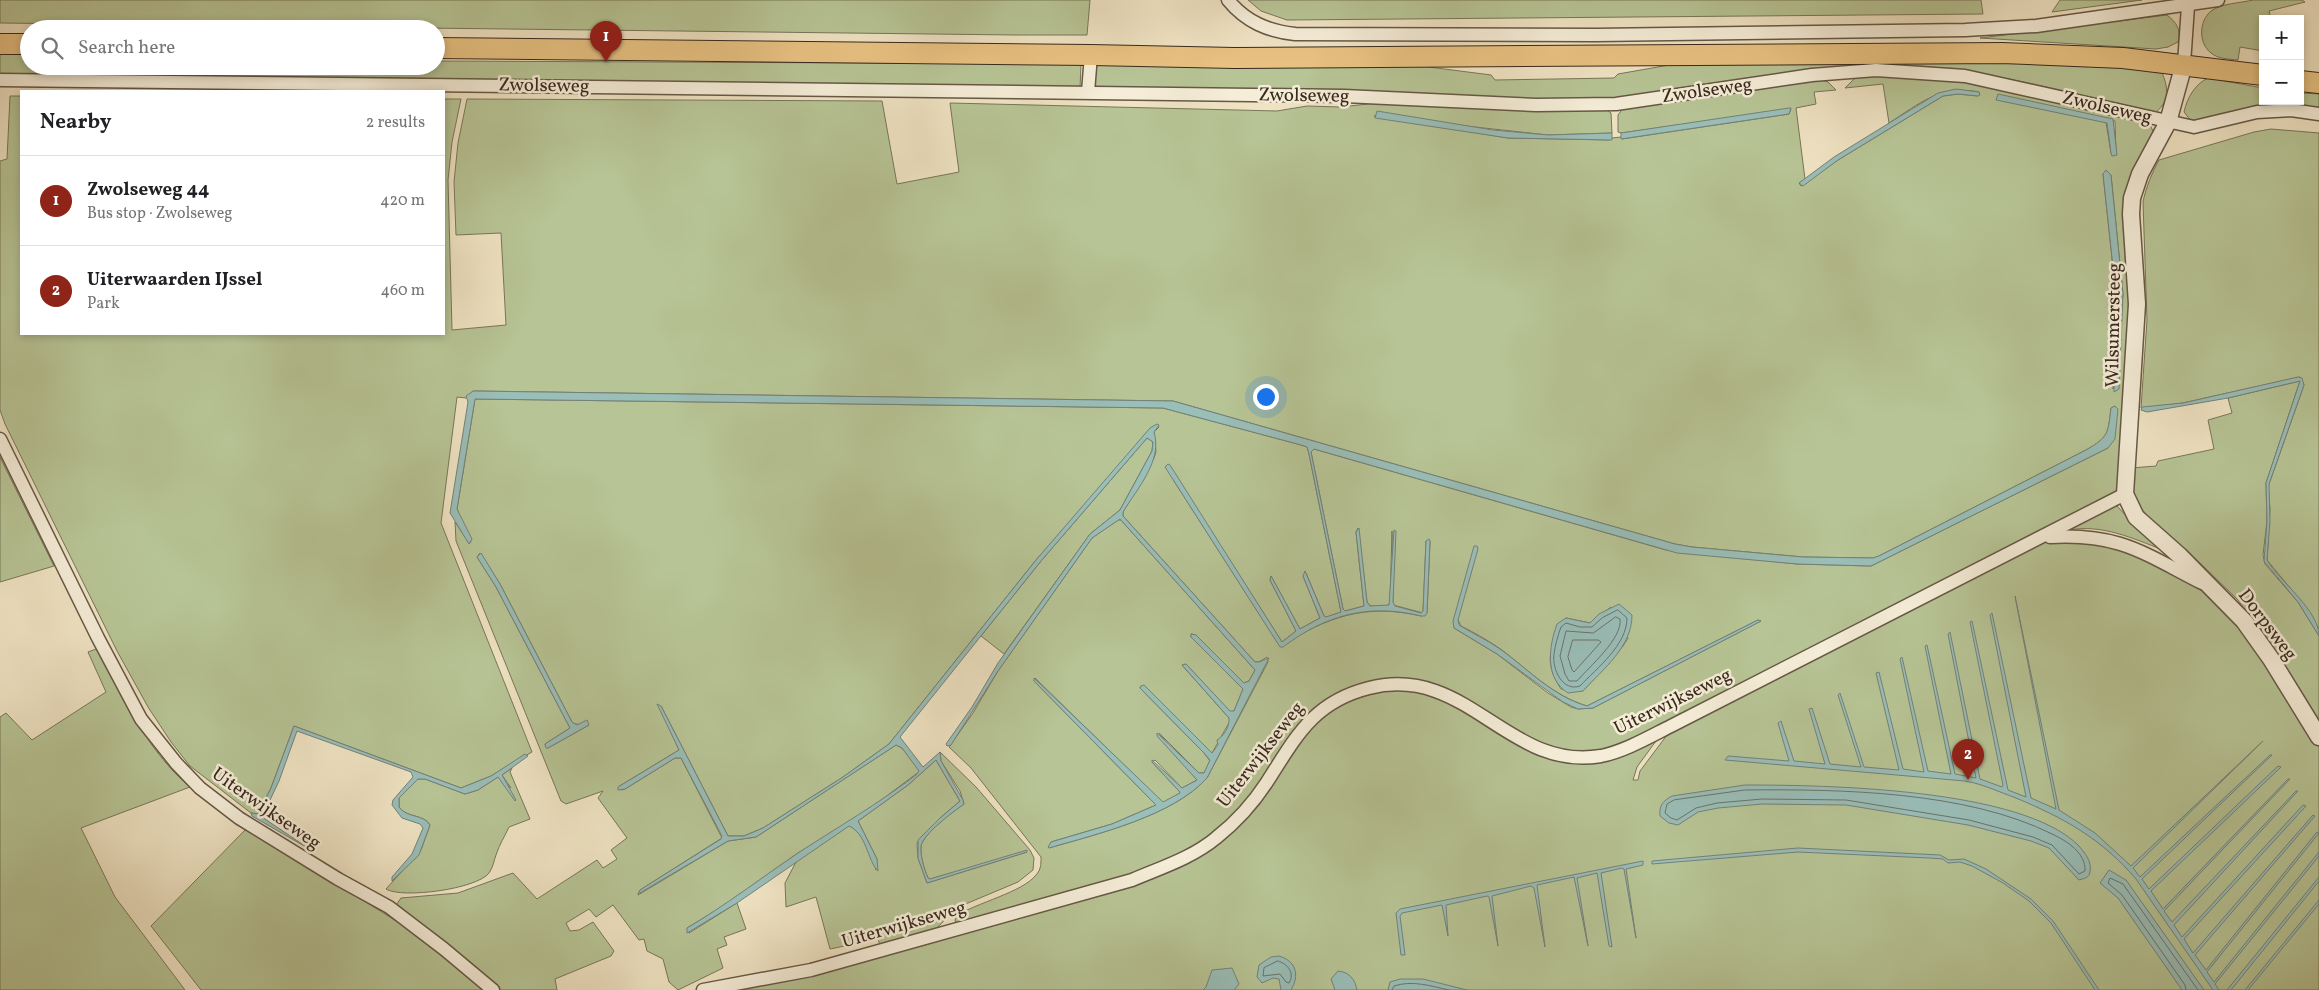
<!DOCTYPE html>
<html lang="en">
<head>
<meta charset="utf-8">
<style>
  :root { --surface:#fff; --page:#f2f2f2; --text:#202124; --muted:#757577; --line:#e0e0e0; --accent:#8f2418 }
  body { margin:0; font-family:Vollkorn,serif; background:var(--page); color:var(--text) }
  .controls { position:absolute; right:15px; top:15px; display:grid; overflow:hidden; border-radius:0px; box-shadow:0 2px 8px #0003 }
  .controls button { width:45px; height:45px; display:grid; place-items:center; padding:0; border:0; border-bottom:1px solid var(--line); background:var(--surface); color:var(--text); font:25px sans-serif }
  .you { position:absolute; left:1265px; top:396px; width:18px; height:18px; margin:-12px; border:4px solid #fff; border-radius:50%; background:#1a73e8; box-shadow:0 0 0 8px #1a73e833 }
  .badge { display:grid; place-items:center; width:32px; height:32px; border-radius:50%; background:var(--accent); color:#fff; font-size:16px; font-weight:700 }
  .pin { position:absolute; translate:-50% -41px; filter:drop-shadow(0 1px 2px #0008) }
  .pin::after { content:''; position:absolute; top:26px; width:18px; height:15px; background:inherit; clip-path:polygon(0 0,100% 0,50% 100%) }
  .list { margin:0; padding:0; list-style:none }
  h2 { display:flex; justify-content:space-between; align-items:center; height:65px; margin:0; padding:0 20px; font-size:21px }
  h2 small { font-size:16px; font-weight:400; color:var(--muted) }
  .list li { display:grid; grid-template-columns:32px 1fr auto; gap:15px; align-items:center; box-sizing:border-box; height:90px; padding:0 20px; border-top:1px solid var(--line) }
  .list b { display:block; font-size:19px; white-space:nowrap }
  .list p { margin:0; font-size:16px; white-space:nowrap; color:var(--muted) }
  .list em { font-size:16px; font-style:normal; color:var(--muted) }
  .icon { flex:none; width:28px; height:28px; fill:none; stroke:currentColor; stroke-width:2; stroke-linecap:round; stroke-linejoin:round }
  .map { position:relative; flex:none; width:2319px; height:990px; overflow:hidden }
  .search { position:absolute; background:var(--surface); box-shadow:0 2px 8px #0003; left:20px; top:20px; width:425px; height:55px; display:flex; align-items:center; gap:12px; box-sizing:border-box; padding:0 18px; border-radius:28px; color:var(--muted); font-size:19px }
  .panel { position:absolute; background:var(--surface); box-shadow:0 2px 8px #0003; left:20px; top:90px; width:425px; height:245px; border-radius:0px }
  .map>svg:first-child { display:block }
  .green { fill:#b7c495; stroke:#787659; fill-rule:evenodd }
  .water { fill:#9abeb8; stroke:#73827a }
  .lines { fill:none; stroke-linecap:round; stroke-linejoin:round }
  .shore { stroke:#6a746a; stroke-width:1 }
  .minor-casing { stroke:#665846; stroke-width:15 }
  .tertiary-casing { stroke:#665846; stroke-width:19 }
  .primary-casing { stroke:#39291d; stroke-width:22 }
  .minor { stroke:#f5edd8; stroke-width:12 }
  .tertiary { stroke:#f5edd8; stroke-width:16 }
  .primary { stroke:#e8c282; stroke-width:20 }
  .labels { text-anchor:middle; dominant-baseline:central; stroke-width:5; stroke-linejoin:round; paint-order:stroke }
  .street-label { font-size:19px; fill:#39291d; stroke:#f5edd8 }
</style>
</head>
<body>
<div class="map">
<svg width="2319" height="990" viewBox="0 0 2319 990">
  <rect width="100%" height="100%" fill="#efe3c3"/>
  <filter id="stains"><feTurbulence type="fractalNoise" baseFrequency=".004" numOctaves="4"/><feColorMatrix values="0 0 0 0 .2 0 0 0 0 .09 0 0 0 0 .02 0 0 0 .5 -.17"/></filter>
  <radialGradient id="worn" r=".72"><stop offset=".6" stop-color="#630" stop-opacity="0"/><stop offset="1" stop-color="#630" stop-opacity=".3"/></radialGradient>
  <g class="green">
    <path d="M 0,0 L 1090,0 L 1087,35 L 1015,35 L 0,23 Z"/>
    <path d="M 1248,0 L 1981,0 L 1983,14 L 1287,20 L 1261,11 Z"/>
    <path d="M 2060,0 L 2142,0 L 2052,12 Z"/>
    <path d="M 2253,0 L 2302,0 L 2305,2 L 2269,11 L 2271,19 L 2263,19 L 2263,51 L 2240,47 L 2238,60 C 2229,59 2218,59 2211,53 C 2198,43 2199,21 2211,11 C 2222,3 2241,3 2253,0 Z"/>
    <path d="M 2167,15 C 2177,23 2181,29 2178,42 L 2168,47 L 2156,49 L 1980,38 Z"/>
    <path d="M 0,53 L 29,54 L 29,66 L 436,66 L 436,61 L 1081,64 L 1080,88 L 0,75 Z"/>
    <path d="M 1901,57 L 2160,69 C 2168,84 2171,100 2156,112 C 2063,92 1969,64 1873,64 L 1597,101 L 1094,88 L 1095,64 L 1398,63 L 1491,75 L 1495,80 L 1614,78 L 1618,74 L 1692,61 Z"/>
    <path d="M 1880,75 L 1967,81 L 2149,123 L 2154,133 L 2138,166 L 2119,486 L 2116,493 L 1749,682 L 1605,752 L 1554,751 L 1428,685 L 1340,696 L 1227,824 L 1194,848 L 1148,869 L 959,925 L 955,921 L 956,916 C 976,903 1023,892 1036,875 C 1041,870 1041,864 1041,857 L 971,768 L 949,747 L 973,713 L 998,671 L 1092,538 L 1118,520 L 1121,520 L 1255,670 L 1249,681 L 1244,683 L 1196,635 L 1191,634 L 1191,637 L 1243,689 L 1234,711 L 1230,712 L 1186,664 L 1182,665 L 1229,718 L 1230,721 L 1212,753 L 1144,686 L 1141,686 L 1140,688 L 1204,753 L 1210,761 L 1204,773 L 1199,773 L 1159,733 L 1197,780 L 1182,788 L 1155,760 L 1152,762 L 1179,791 L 1180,793 L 1163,803 L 1035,678 L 1034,681 L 1156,805 L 1112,824 L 1051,842 L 1049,848 C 1097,834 1173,816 1207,778 L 1268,662 L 1267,657 L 1259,662 L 1255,662 L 1123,516 L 1123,512 L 1154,458 L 1156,452 L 1154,432 L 1159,427 L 1157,424 L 1036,560 L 889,744 L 843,777 L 763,828 L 744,836 L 728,836 L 661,706 L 679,750 L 618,787 L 621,790 L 625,789 L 675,758 L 681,758 L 722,838 L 640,890 L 638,895 L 728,841 L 756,837 L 896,745 L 902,748 L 920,771 L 864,813 L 798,853 L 722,907 L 687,928 L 689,933 L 737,903 L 746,929 L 724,937 L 727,945 L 717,949 L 723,968 L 678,990 L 669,982 L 663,959 L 647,951 L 644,939 L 639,940 L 613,905 L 596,917 L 589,909 L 566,923 L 570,931 L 579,930 L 593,922 L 614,951 L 611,956 L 555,979 L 557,990 L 500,990 L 396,905 L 401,898 L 458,893 L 513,873 L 537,899 L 597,860 L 603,868 L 617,859 L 611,850 L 627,838 L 598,798 L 603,791 L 566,804 L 561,801 L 456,541 L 455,522 L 469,543 L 471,542 L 457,509 L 475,399 L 1163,408 L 1301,445 L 1307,447 L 1309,454 L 1341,612 L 1326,618 L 1324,616 L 1306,573 L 1303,576 L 1320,618 L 1300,629 L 1271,576 L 1270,580 L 1296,631 L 1282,642 L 1168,464 L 1174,481 L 1280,646 C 1328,617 1365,603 1421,616 L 1427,613 L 1430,541 L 1426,541 L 1423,613 L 1393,605 L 1392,531 L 1390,603 L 1387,606 L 1370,606 L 1367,602 L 1358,528 L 1356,532 L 1364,606 L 1345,611 L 1343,609 L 1311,452 L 1314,449 L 1666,550 L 1797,564 L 1871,566 L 2108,448 L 2115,406 L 2111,408 C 2108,433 2109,437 2086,450 L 1879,556 L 1873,558 L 1803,557 L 1692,547 L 1675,544 L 1173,401 L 473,391 L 466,398 L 457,397 L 441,523 L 532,752 L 491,776 L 461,788 L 294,726 L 271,788 L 258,814 L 251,813 L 190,766 L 171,742 L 148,707 L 117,651 L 5,424 L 0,410 L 0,161 L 7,159 L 10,96 L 21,96 L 21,334 L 444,334 L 444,99 L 461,99 L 452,142 L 448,180 L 452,330 L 506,325 L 501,233 L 456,235 L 454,182 L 458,143 L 467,99 L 882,101 L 897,184 L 959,172 L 950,103 L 1277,111 L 1307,106 L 1340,107 L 1387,102 L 1604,108 L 1611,113 L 1612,133 L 1548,135 L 1374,116 L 1508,138 L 1610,140 L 1612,138 L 1621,137 L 1622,139 L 1789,114 L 1791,109 L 1621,133 L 1618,132 L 1618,115 L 1624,107 L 1819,79 L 1828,82 L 1836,90 L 1814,92 L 1816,104 L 1796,108 L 1805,179 L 1799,183 L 1801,186 L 1838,160 L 1943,96 L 1958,94 L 1978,96 L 1979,92 C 1940,85 1920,103 1889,123 L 1883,84 L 1845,88 L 1857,76 ZM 1996,99 L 2115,121 L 2116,155 L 2111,153 L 2106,122 ZM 2103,174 L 2111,175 L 2123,294 L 2113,389 L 2116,295 ZM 480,553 L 500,584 L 572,722 L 574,724 L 589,725 L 548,748 L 546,747 L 545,744 L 570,728 L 496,587 L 477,557 ZM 1611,607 L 1628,638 L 1623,646 L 1583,691 L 1561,689 C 1542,660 1551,646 1566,618 L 1590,623 ZM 1458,620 L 1461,626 C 1475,633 1489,641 1502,650 C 1529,671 1554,696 1587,706 L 1758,620 L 1761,621 L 1593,708 L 1578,709 L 1571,707 L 1548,693 L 1497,654 L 1454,628 Z"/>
    <path d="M 2208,78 L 2263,88 L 2263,101 L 2300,101 L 2300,93 L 2319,94 L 2319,109 L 2207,122 L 2191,121 L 2184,112 C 2187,98 2195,84 2208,78 Z"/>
    <path d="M 2271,129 L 2319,133 L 2319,629 L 2300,600 L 2267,560 L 2270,509 L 2268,487 L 2304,385 L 2300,377 L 2183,403 L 2141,408 L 2147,320 L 2143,202 C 2146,187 2152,173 2159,160 L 2254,132 Z"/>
    <path d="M 2300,381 L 2266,483 L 2267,521 L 2263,555 L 2265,564 L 2298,602 L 2319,636 L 2319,725 L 2270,646 L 2238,600 L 2200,563 L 2153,522 L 2140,507 L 2131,489 L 2131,468 L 2156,466 L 2158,461 L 2214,449 L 2208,420 L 2232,413 L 2228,398 Z"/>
    <path d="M 1147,438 L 1153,442 L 1152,451 L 1120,510 L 1090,534 L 1004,654 L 981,636 L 1041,561 Z"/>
    <path d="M 0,457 L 54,566 L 0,582 Z"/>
    <path d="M 2117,506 L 2141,532 L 2163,550 C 2132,538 2102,524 2069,530 L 2111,507 Z"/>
    <path d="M 2049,541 L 2101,542 L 2189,579 L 2228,609 L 2319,745 L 2319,990 L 722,990 L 1136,877 L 1228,830 L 1313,719 L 1369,690 L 1420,689 L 1558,758 L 1656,741 L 1637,767 L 1633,780 L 1638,780 L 1640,771 L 1673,727 L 2029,548 Z"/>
    <path d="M 99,648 C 124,698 146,750 190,787 L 81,828 L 115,897 L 185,990 L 0,990 L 0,717 L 6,713 L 32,740 L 106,692 L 88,652 Z"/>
    <path d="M 940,752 L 976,787 L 1030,850 L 1034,858 L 1033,870 L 1018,882 L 956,908 L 937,928 L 880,945 L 878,939 L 830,949 L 816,897 L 786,907 L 785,883 L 797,860 L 849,825 C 864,833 872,856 876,870 L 877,859 L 858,821 L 908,785 L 936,760 L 960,801 L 940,818 L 917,843 L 918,858 L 927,883 L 1027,852 L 930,879 L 928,878 C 924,869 920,855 921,846 C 923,834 953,811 964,804 L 960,791 L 941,761 Z"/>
    <path d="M 512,768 L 510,772 L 530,819 L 509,827 C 505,836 499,845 496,855 C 494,860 493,868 489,873 C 477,889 402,899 386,889 L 421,850 L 430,825 C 424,814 406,818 399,807 L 399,798 L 418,779 L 425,779 L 465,794 L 478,790 L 498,777 L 511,788 L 502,775 Z"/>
    <path d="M 247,828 L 422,937 L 489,990 L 201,990 L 151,926 Z"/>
  </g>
  <g class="water">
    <path d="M 1956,89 L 1979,92 L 1980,95 L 1978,96 L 1958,94 L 1943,96 L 1838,160 L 1803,186 L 1799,183 L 1834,157 L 1938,93 Z"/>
    <path d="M 1998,94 L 2113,119 L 2117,155 L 2112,156 L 2111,153 L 2107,123 L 1996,100 Z"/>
    <path d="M 1789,108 L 1791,108 L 1789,114 L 1621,139 L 1621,133 Z"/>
    <path d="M 1377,111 L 1493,130 L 1548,135 L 1612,133 L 1612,140 L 1508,138 L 1375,118 Z"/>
    <path d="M 2106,170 L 2111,175 L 2123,294 L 2119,389 L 2114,392 L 2116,295 L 2103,174 Z"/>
    <path d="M 2298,377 L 2302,378 L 2304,385 L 2269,484 L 2270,521 L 2267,560 C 2280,582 2319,610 2319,636 L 2298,602 L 2264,561 L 2267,521 L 2266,483 L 2300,381 L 2228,398 L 2147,412 L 2141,410 L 2142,407 L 2183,403 Z"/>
    <path d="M 473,391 L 1173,401 L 1675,544 L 1692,547 L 1803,557 L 1873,558 L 1879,556 L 2086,450 C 2109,437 2108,433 2111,408 L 2115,406 L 2118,409 L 2115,439 L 2108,448 L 1871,566 L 1797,564 L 1677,553 L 1314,449 L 1311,452 L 1343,609 L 1345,611 L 1364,606 L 1356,532 L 1359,528 L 1367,602 L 1370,606 L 1389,605 L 1394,530 L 1396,531 L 1393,602 L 1395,606 L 1421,613 L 1423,611 L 1426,541 L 1429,539 L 1430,541 L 1427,613 L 1425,616 L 1421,616 C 1368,603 1326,615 1283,647 L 1280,647 L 1165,467 L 1168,464 L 1170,465 L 1282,642 L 1296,631 L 1270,580 L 1271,576 L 1300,629 L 1320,618 L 1303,576 L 1305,571 L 1324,616 L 1326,617 L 1341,612 L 1309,454 L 1307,447 L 1301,445 L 1163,408 L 475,399 L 457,509 L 472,539 L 469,544 L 450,513 L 468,402 L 466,396 Z"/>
    <path d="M 1157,424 L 1159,425 L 1154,432 C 1163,460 1137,489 1123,512 L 1123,516 L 1255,662 L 1259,662 L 1269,658 L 1207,778 C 1173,816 1097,834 1049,848 L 1048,847 L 1051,842 L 1112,824 L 1156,805 L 1034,681 L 1034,678 L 1163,802 L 1180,793 L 1179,791 L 1152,762 L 1152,760 L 1182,788 L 1197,780 L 1157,736 L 1157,733 L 1199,773 L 1204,773 L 1210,760 L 1204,753 L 1140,688 L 1141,686 L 1144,685 L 1212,753 L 1218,745 L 1217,740 C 1224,736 1230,726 1229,718 L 1182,665 L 1186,664 L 1230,711 L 1234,711 L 1243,689 L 1191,637 L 1191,634 L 1196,635 L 1244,683 L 1249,681 L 1255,670 L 1120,519 L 1092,538 L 998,671 L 951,745 L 947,746 L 946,744 L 972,707 L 998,663 L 1090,534 L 1120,510 L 1152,451 L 1153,442 L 1147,438 L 1041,561 L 900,737 L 923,767 L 940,752 L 941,761 L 963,800 L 964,804 C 953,812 923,834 921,846 C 920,855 924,869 928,878 L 930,879 L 1027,850 L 1027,852 L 927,883 L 918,858 L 918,840 L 940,818 L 960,801 L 936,760 L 908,785 L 858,821 L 877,859 L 878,871 C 867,860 867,834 849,826 L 737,903 L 687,933 L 687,928 C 726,905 761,878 798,853 C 838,827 878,804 916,775 L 919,771 L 902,748 L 896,745 L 756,837 L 728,841 L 638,894 L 640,890 L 721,839 L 722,836 L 681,758 L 675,758 L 625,789 L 618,790 L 618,787 L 679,750 L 657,704 L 661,706 L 728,836 L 744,836 L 763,828 L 843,777 L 889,744 L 1036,560 L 1150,428 Z"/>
    <path d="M 1474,546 L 1477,546 L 1478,549 L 1458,620 L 1459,625 C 1472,633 1487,640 1500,649 C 1528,669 1552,696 1587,706 L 1758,620 L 1761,621 L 1593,708 L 1578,709 L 1563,702 L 1497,654 L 1454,628 L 1453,621 Z"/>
    <path d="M 481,553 L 500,584 L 572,722 L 577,725 L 587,720 L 589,725 L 548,748 L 546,748 L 545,744 L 570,728 L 496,587 L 477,557 Z"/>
    <path d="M 2015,596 L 2059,810 L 2095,833 L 2131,866 L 2263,741 L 2133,868 L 2140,877 L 2270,755 L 2272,755 L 2142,879 L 2149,889 L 2278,766 L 2281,767 L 2151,891 L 2163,909 L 2288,779 L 2290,779 L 2164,911 L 2172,922 L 2296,791 L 2298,791 L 2174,925 L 2182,937 L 2303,805 L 2306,806 L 2184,939 L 2193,953 L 2313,815 L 2315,816 L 2195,955 L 2206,970 L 2317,832 L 2319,833 L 2207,972 L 2214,982 L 2319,852 L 2319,856 L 2215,984 L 2219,990 L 2213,990 L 2136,879 C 2102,839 2064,818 2016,798 C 1999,792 1983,784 1965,781 L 1725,760 L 1728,756 L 1789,761 L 1778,723 L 1781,721 L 1794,761 L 1825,764 L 1809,709 L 1812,708 L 1830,764 L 1861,767 L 1838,695 L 1840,693 L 1864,767 L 1899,770 L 1876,673 L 1879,672 L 1903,769 L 1924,772 L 1900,659 L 1902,657 L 1928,771 L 1951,774 L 1925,646 L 1927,645 L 1955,774 L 1976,778 L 1948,634 L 1950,632 L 1980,779 L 2002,787 L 2003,785 L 1970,622 L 1972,621 L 2008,790 L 2026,797 L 1990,615 L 1992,613 L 2031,798 L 2056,809 Z"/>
    <path d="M 1619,604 L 1632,615 C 1632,647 1603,669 1583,691 L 1568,693 C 1544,678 1549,646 1557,624 L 1566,618 L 1590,623 L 1599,614 Z"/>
    <path d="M 294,726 L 461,788 L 491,776 L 525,754 L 528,756 L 502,775 L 516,800 L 515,801 L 498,777 L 478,790 L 465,794 L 425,779 L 418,779 L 399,798 L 399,807 C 406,818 424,814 430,825 L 419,855 L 392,881 L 392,877 L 412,854 L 423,828 L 420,824 L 402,818 L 392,805 L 393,800 L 413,777 L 411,772 L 297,731 L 279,781 L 262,817 L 311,850 L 252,816 L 251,813 L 258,814 L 271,788 Z"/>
    <path d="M 1745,785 C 1825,785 2020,788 2078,845 C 2085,853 2092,861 2090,872 C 2089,878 2085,878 2079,880 L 2049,848 L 2031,841 L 1968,825 L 1846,805 L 1762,804 L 1718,808 L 1698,812 L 1678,825 L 1669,823 L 1660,816 C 1659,805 1663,801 1672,796 Z"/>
    <path d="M 1798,848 L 1940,855 L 1949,860 L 1964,859 L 1986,869 L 2031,899 L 2053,921 L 2099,990 L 2095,990 L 2051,923 L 2029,901 L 2003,883 L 1972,866 L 1960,862 L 1948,863 L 1943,859 L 1929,858 L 1798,852 L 1652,864 L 1652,861 Z"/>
    <path d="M 1643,861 L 1643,865 L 1626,869 L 1636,938 L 1624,869 L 1622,868 L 1601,873 L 1612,947 L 1609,946 L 1597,873 L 1577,878 L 1588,946 L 1574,877 L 1537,885 L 1545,947 L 1534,888 L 1531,886 L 1492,896 L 1498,946 L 1489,897 L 1487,896 L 1446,905 L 1448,936 L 1442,905 L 1402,913 L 1400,916 L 1405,955 L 1401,955 L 1396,913 L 1400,909 Z"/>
    <path d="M 2109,870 L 2126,880 L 2204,990 L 2182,990 L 2118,898 L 2100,883 Z"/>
    <path d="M 2319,877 L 2319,881 L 2231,990 L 2227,990 Z"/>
    <path d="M 2319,900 L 2319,904 L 2248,990 L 2245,990 Z"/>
    <path d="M 1279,956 C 1296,961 1300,975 1291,990 L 1281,990 L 1279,979 L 1273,978 L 1262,983 L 1257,977 L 1259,965 L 1271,957 Z"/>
    <path d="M 1232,968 L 1239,984 L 1234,990 L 1203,990 L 1206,987 L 1212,970 Z"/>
    <path d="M 1338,971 C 1349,972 1355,979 1357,990 L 1335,990 L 1331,979 Z"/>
    <path d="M 1400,979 L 1423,979 L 1467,990 L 1388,990 L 1390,982 Z"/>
  </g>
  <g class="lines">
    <g class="shore">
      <path d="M 1618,610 L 1627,618 C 1627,645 1597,668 1580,686 C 1563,692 1552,670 1554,654 C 1555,646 1558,635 1561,627 L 1566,623 L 1580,627 L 1592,627 L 1602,618 Z"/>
      <path d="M 1616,617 L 1620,619 C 1623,638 1589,667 1577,681 L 1569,681 L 1565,674 L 1560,656 L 1566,631 L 1593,633 Z"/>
      <path d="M 1573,640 L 1598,640 L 1601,642 L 1574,672 L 1572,670 L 1568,657 Z"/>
      <path d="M 1745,790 C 1840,789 1966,791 2052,834 C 2067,841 2086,853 2085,871 L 2079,874 L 2052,845 L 2033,837 L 1969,820 L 1846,800 L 1762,799 L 1717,803 L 1696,808 L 1677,820 L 1671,818 L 1665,813 L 1667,804 L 1674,800 Z"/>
      <path d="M 1278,961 C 1288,964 1295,973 1289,983 L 1286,982 L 1280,974 L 1263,976 L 1264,968 Z"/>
      <path d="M 1392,990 L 1394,986 C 1412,980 1431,986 1449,990"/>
      <path d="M 2186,990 L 2185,985 L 2122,895 L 2108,883 L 2110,878 L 2123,884 L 2198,990"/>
    </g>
    <defs>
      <g id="minor">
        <path d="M 1228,0 C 1246,22 1268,31 1295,34 L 1596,35 L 1965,30 L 2036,26 L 2218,0"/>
        <path d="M 2184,64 L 2188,6"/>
        <path d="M 0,80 L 1344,96 L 1536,105 L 1616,104 L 1812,75 L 1876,70 L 1965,76 L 2194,127 L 2257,112 L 2291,110 L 2319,114"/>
        <path d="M 1088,92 L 1091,55"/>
        <path d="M 0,439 L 98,638 L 141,719 L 176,763 L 200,788 L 239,818 L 338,879 L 389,907 L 444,949 L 493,990"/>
        <path d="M 2050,537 C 2119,533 2143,553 2202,583"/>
        <path d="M 703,990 L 811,970 L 1132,880 C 1160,868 1192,858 1216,838 C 1235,823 1254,802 1267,782 C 1296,737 1313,702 1369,688 C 1467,663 1508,772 1601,756 C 1625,751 1649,737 1671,726 L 2125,494"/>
      </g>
      <path id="tertiary" d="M 2184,64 L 2168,122 L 2140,174 L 2132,198 L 2131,214 L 2137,304 L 2125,494 L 2136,517 L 2180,556 L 2244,621 L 2271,659 L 2319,737"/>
      <g id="primary">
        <path d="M 0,44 L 29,44"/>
        <path d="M 436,48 L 1091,55 L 1235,58 L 2002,53 L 2123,58 L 2263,75"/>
        <path d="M 2300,81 L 2319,83"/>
      </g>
    </defs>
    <use href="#minor" class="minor-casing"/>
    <use href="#tertiary" class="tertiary-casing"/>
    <use href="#primary" class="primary-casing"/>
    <use href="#minor" class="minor"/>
    <use href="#tertiary" class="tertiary"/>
    <use href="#primary" class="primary"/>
  </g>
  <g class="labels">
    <g class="street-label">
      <text transform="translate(544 86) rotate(1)">Zwolseweg</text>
      <text transform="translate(1707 91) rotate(-8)">Zwolseweg</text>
      <text transform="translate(1304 96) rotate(1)">Zwolseweg</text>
      <text transform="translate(2107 108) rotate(13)">Zwolseweg</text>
      <text transform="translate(2114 325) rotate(-89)">Wilsumersteeg</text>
      <text transform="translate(2267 625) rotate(53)">Dorpsweg</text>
      <text transform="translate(1673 702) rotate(-26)">Uiterwijkseweg</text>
      <text transform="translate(1261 755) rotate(-52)">Uiterwijkseweg</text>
      <text transform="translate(266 809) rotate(35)">Uiterwijkseweg</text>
      <text transform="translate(904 925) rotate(-16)">Uiterwijkseweg</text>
    </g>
  </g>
  <rect width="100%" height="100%" filter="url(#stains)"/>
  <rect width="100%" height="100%" fill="url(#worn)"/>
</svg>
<div class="controls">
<button>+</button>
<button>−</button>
</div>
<div class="you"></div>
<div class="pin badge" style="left:606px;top:62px">1</div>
<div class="pin badge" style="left:1968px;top:780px">2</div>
<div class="search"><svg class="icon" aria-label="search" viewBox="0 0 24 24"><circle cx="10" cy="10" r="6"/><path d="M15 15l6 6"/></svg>Search here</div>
<section class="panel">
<h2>Nearby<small>2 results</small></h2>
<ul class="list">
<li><span class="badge">1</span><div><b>Zwolseweg 44</b><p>Bus stop · Zwolseweg</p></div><em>420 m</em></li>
<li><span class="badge">2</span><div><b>Uiterwaarden IJssel</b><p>Park</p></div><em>460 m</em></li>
</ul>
</section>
</div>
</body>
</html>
